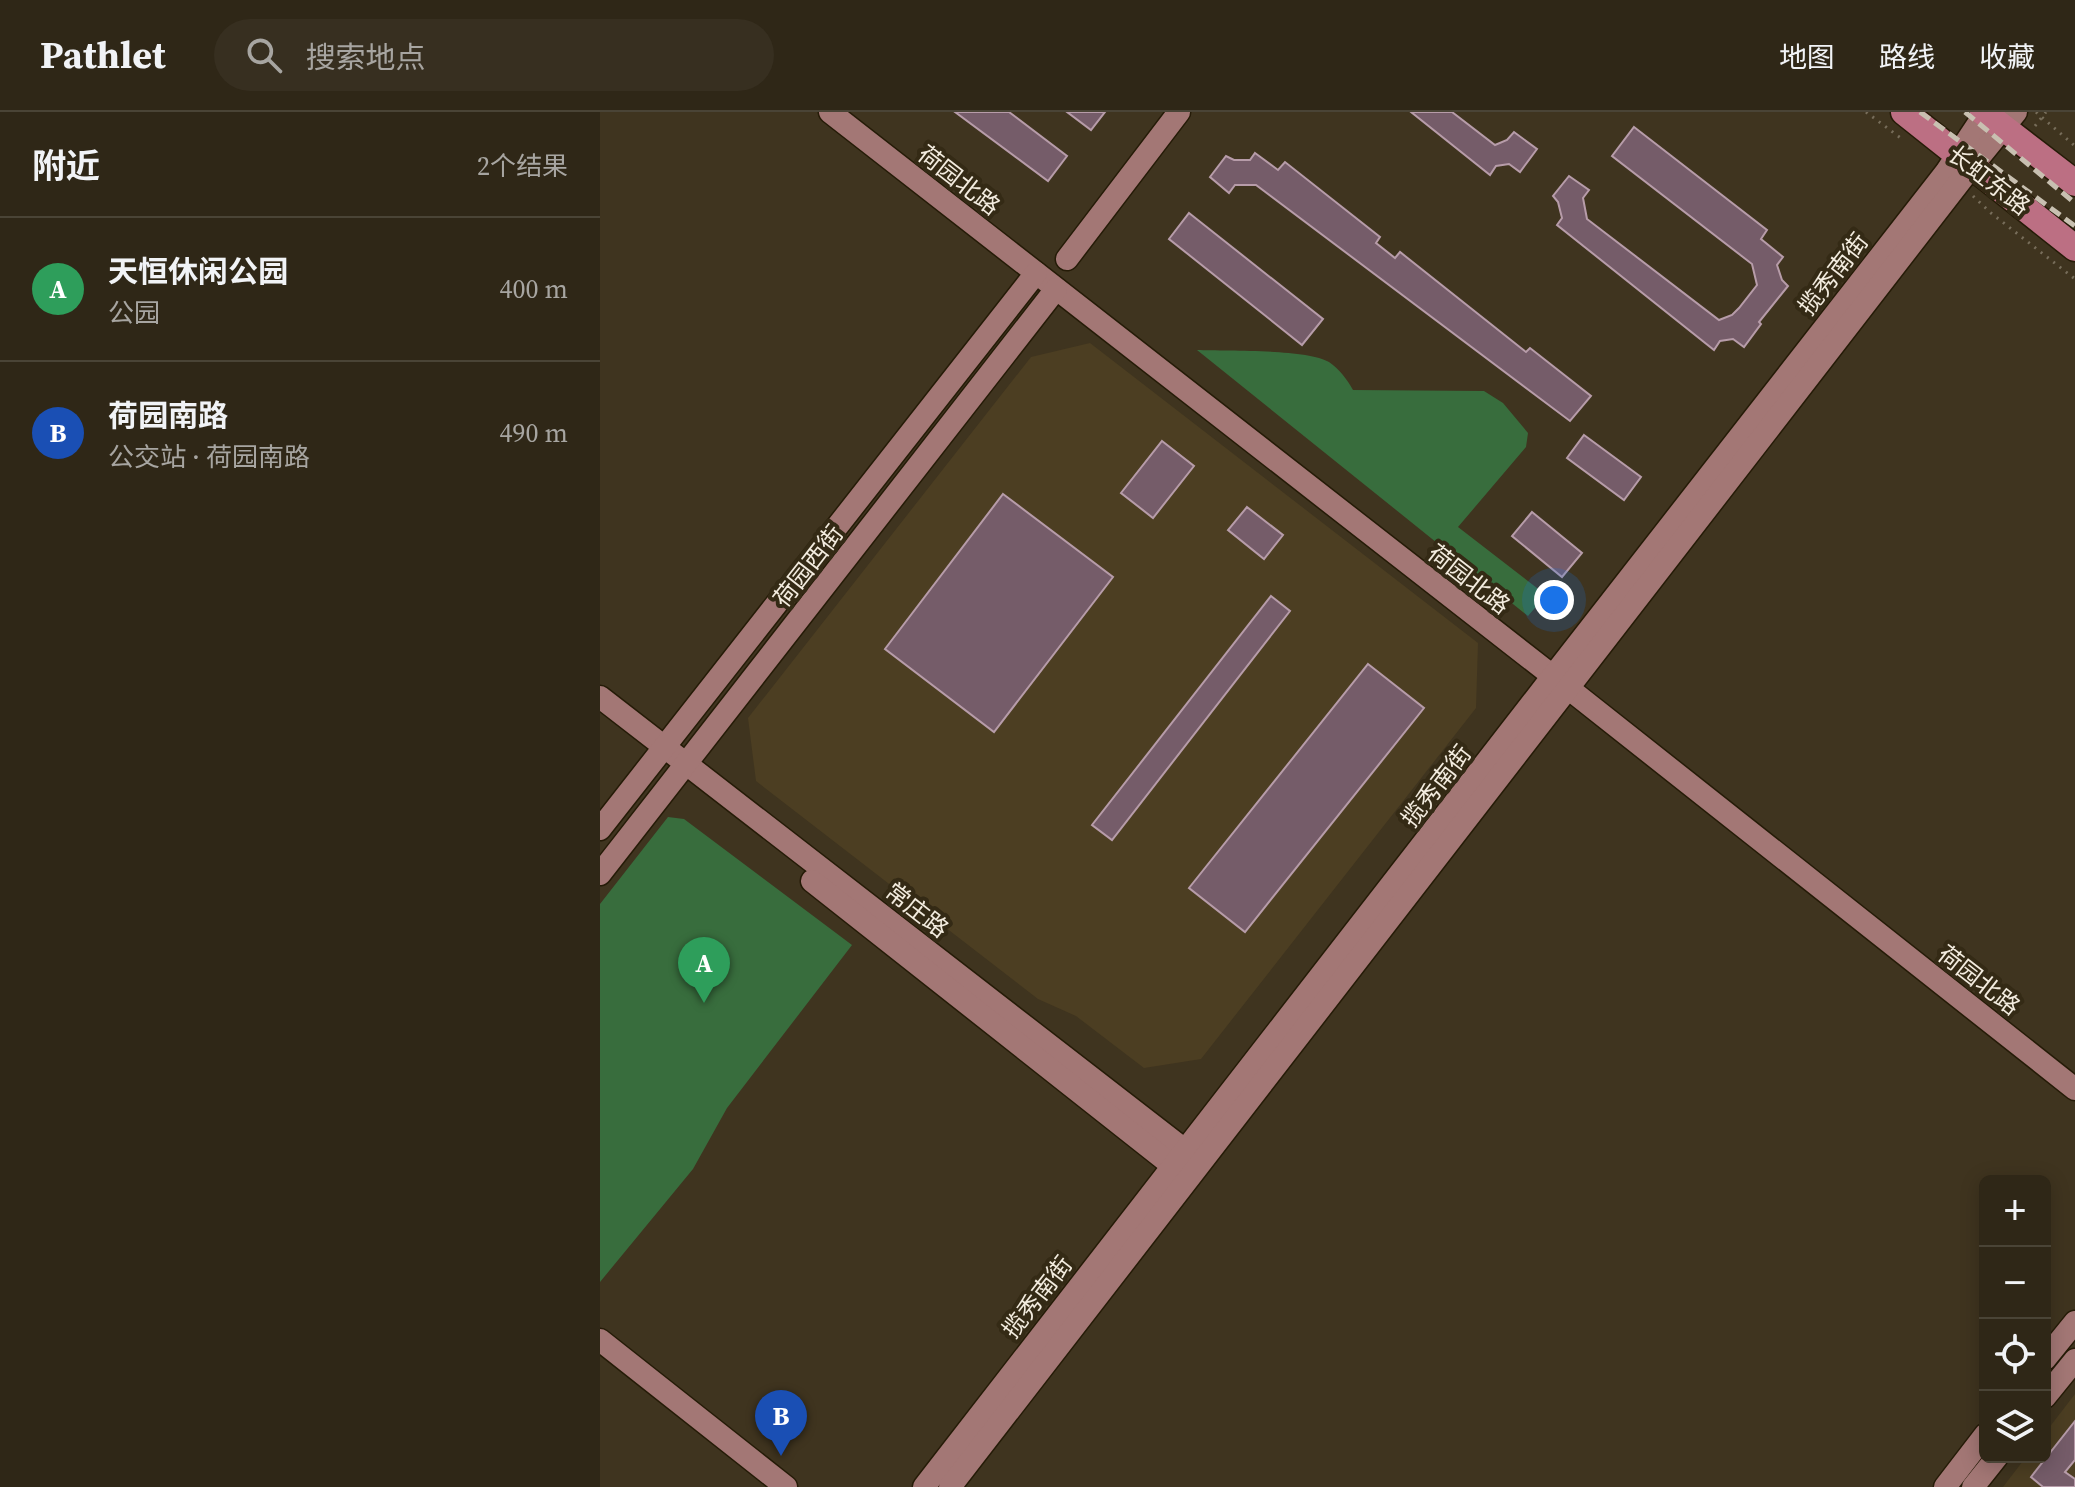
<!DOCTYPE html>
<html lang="zh">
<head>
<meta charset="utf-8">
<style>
  :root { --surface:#2f2717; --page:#372f20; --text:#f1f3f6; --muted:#a7a5a1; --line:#4a4436; --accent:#ea580c }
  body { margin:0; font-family:"Source Serif 4","Noto Sans SC",serif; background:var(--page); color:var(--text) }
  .controls { position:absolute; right:24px; bottom:24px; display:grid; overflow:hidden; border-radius:12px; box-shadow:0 4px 20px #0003 }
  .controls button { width:72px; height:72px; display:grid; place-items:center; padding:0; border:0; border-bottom:2px solid var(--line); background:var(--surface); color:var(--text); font:40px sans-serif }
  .you { position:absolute; left:954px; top:488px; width:28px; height:28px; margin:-20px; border:6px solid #fff; border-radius:50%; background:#1a73e8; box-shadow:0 0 0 12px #1a73e833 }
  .badge { display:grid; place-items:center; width:52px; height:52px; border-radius:50%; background:var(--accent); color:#fff; font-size:26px; font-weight:700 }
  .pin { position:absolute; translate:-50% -66px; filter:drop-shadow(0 2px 4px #0008) }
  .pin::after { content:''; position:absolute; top:42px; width:28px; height:24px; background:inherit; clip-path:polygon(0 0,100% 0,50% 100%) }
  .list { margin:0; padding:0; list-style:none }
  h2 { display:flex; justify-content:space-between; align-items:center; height:104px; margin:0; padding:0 32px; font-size:34px }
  h2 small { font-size:26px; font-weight:400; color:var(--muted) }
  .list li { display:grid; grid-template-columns:52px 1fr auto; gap:24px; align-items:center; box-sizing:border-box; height:144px; padding:0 32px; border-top:2px solid var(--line) }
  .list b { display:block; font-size:30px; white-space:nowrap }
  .list p { margin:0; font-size:26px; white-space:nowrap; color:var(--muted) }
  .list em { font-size:26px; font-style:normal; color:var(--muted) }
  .icon { flex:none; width:44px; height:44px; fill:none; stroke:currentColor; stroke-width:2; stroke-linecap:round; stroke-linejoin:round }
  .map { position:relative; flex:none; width:1475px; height:1375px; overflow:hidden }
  header { display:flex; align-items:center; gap:48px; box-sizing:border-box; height:112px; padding:0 40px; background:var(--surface); border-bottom:2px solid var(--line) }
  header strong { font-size:38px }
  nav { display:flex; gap:44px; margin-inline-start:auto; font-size:28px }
  .search { width:560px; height:72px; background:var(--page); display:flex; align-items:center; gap:20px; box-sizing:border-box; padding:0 28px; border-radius:44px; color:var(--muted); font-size:30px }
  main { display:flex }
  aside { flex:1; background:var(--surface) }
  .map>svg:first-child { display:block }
  .built { fill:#4c3e22 }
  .green { fill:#386d3d }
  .building { fill:#755c69; stroke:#b79ca9; stroke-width:2 }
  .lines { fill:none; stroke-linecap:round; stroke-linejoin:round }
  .secondary-casing { stroke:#251b07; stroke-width:25 }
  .primary-casing { stroke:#251b07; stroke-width:29 }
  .path { stroke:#776d5a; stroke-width:3; stroke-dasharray:2 6; stroke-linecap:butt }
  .secondary { stroke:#a37775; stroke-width:22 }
  .primary { stroke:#bc6f83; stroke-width:26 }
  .rail { stroke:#c8c0b1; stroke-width:5; stroke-dasharray:12 6; stroke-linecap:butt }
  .labels { text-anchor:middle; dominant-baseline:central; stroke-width:8; stroke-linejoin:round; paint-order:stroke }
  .street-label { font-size:24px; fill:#f3ecdf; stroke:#342a15 }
</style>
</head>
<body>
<header>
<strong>Pathlet</strong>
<div class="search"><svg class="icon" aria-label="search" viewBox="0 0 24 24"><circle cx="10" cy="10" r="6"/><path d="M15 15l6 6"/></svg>搜索地点</div>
<nav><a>地图</a><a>路线</a><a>收藏</a></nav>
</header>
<main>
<aside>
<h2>附近<small>2个结果</small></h2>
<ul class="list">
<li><span class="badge" style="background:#2e9e5b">A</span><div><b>天恒休闲公园</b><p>公园</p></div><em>400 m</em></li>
<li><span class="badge" style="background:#1a4fb4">B</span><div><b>荷园南路</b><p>公交站 · 荷园南路</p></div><em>490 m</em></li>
</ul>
</aside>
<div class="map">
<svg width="1475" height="1375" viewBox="0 0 1475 1375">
  <rect width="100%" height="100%" fill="#3f341f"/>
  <g class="built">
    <path d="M 490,231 L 878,531 L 876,596 L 601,947 L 544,956 L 476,904 L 438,887 L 156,669 L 148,606 L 431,245 Z"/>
    <path d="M 1475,1282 L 1475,1375 L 1403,1375 L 1426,1345 L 1445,1345 L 1445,1321 Z"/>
  </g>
  <g class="green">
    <path d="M 597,238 C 625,239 708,237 729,250 C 739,257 747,267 753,278 L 884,279 L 903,291 L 928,321 L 926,335 L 858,415 L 946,483 L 928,504 Z"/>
    <path d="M 68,705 L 84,707 L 252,833 L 127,996 L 93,1057 L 0,1170 L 0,792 Z"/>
  </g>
  <g class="building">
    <path d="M 355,0 L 409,0 L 467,44 L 448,69 Z"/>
    <path d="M 467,0 L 505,0 L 491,18 Z"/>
    <path d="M 811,0 L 852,0 L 895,33 L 907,28 L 914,20 L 937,37 L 920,60 L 909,52 L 896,54 L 890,63 Z"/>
    <path d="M 1034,15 L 1167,118 L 1161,127 L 1183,145 L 1177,153 L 1182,168 L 1188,174 L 1159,210 L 1161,212 L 1144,235 L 1133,227 L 1120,229 L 1114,238 L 957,113 L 962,106 L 958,90 L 953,84 L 969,64 L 989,78 L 983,86 L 987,107 L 1119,208 L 1132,203 L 1139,196 L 1157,173 L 1152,152 L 1012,44 Z"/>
    <path d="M 655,41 L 678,58 L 685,50 L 780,125 L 776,131 L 795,146 L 800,140 L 926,240 L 930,236 L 991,284 L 970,309 L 656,73 L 635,73 L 629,81 L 610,65 L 626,44 L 634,48 L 650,48 Z"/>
    <path d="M 589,101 L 723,207 L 702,233 L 569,127 Z"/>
    <path d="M 984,323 L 1041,365 L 1024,388 L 967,346 Z"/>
    <path d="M 562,329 L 594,354 L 553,406 L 521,381 Z"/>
    <path d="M 403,382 L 513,465 L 394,620 L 285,537 Z"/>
    <path d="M 647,395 L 683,423 L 664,447 L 628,418 Z"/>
    <path d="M 932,400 L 982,441 L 962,465 L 912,424 Z"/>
    <path d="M 671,484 L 690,499 L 512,728 L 492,713 Z"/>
    <path d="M 768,552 L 824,596 L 645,820 L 589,776 Z"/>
    <path d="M 1475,1309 L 1475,1348 L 1465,1360 L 1475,1367 L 1475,1375 L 1443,1375 L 1431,1365 Z"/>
  </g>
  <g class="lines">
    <defs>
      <g id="secondary">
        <path d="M 230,0 L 968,576 L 1475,977"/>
        <path d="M 467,147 L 579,0"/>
        <path d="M 0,585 L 595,1046"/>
        <path d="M 0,717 L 436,161"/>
        <path d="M 0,762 L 456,177"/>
        <path d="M 212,769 L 583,1062"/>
        <path d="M 0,1228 L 186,1375"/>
        <path d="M 1445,1247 L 1475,1210"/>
        <path d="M 1445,1285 L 1475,1248"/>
        <path d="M 324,1375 C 662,935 1005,498 1346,60 L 1386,0"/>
        <path d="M 350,1375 L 1372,54 L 1416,0"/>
        <path d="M 1345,1375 L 1385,1323"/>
        <path d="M 1373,1375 L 1397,1345"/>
      </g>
      <g id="primary">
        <path d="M 1304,0 L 1475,136"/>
        <path d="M 1383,0 L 1475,71"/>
      </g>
    </defs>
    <use href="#secondary" class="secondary-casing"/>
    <use href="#primary" class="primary-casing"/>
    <g class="path">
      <path d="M 1266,0 L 1302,27"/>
      <path d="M 1436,0 L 1475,34"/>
      <path d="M 1435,14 L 1446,0"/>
      <path d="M 1373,84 L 1391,101 L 1475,167"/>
    </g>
    <use href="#secondary" class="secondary"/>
    <use href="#primary" class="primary"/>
    <g class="rail">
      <path d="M 1320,0 L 1475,114"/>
      <path d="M 1365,0 L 1475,91"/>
    </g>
  </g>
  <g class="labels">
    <g class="street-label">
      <text transform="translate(359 68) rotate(38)">荷园北路</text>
      <text transform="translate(1389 68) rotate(38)">长虹东路</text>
      <text transform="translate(1233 162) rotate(-52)">揽秀南街</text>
      <text transform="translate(208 454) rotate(-52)">荷园西街</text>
      <text transform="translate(869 467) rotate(38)">荷园北路</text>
      <text transform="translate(836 674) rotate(-52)">揽秀南街</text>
      <text transform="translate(317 798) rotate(38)">常庄路</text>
      <text transform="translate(1379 868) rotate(38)">荷园北路</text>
      <text transform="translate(437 1185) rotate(-52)">揽秀南街</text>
    </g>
  </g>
</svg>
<div class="controls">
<button>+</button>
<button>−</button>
<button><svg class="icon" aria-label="locate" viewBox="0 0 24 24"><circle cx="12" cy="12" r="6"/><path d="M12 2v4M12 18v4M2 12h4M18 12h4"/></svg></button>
<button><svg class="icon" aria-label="layers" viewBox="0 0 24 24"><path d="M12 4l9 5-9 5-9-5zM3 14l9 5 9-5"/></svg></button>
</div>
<div class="you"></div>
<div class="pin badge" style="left:104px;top:891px;background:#2e9e5b">A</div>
<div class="pin badge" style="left:181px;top:1344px;background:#1a4fb4">B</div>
</div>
</main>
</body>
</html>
